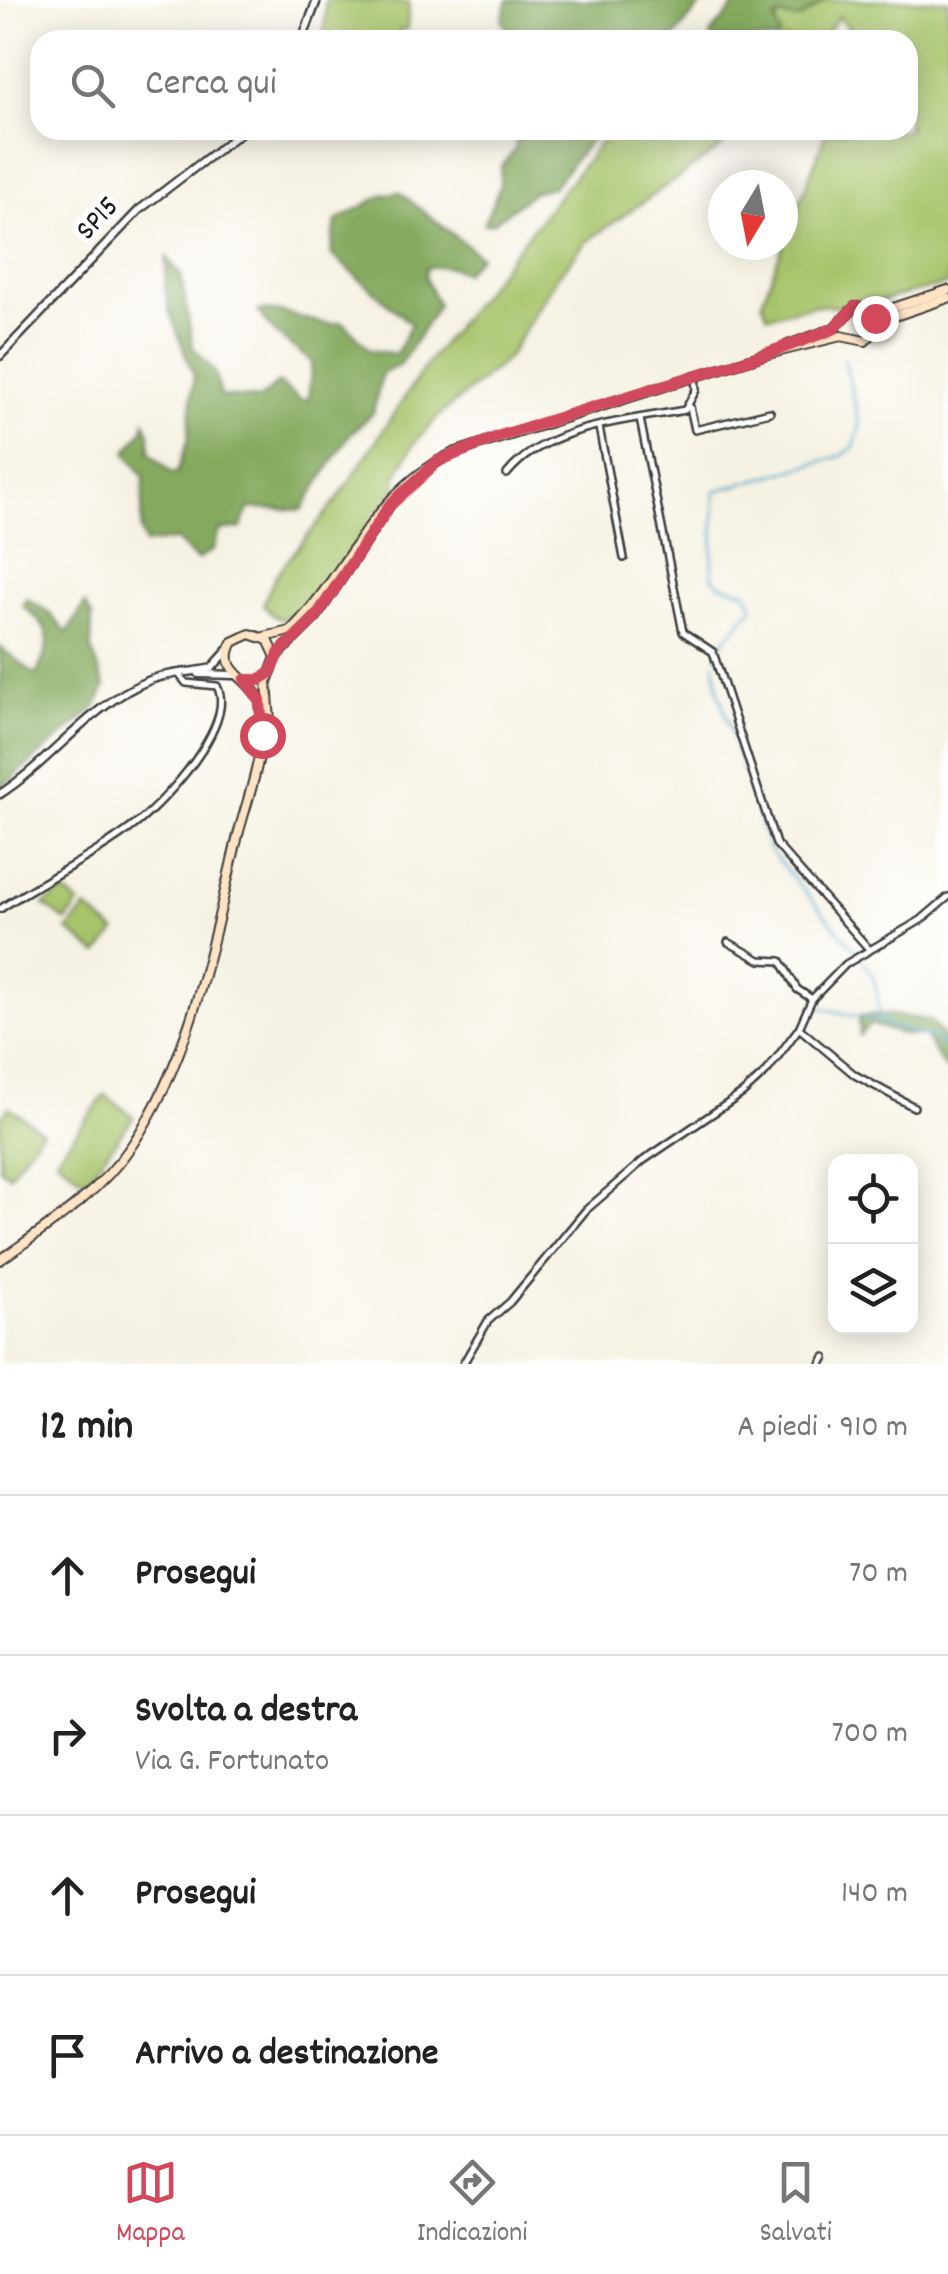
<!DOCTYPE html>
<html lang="it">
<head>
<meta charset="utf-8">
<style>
  :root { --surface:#fff; --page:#f6f6f6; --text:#222; --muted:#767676; --line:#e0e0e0; --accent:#d1495b }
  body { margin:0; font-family:Dekko,sans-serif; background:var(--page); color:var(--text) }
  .controls { position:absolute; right:30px; bottom:30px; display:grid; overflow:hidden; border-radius:20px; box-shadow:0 5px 25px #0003 }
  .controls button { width:90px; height:90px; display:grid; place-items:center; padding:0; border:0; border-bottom:2px solid var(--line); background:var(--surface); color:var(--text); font:50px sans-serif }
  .compass { position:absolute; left:708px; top:170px; width:90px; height:90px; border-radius:50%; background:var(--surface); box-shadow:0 5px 25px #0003; rotate:190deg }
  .stop { position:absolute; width:30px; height:30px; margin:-22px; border:8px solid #d1495b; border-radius:50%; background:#fff }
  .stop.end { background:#d1495b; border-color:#fff; box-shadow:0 2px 10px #0008 }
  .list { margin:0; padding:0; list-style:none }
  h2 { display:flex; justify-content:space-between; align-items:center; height:130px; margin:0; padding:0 40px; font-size:42px }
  h2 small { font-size:32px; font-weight:400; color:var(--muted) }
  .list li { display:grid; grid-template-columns:65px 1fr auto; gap:30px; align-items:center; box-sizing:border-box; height:160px; padding:0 40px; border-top:2px solid var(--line) }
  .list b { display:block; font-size:38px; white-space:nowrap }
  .list p { margin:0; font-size:32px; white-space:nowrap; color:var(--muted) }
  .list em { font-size:32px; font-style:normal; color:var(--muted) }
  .icon { flex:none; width:55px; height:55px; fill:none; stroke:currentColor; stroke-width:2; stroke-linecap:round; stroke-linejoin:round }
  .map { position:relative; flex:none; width:948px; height:1364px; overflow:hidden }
  .search { position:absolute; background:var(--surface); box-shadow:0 5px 25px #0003; left:30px; right:30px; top:30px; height:110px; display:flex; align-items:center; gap:25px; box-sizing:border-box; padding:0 35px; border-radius:30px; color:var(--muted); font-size:38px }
  .sheet { height:770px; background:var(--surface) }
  nav { display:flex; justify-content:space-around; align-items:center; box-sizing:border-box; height:140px; border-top:2px solid var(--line); background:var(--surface); font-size:28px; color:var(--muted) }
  nav a { display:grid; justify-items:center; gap:5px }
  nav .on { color:var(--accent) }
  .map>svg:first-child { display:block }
  .green { fill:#a7c46b; stroke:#627044; stroke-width:2.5 }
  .forest { fill:#85aa5f; stroke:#50633e; stroke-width:2.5 }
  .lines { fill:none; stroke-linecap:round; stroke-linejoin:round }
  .stream { stroke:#4fa6cc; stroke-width:2.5 }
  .minor-casing { stroke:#3d3c3a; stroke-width:10 }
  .tertiary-casing { stroke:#3d3c3a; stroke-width:11 }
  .secondary-casing { stroke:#3d3c3a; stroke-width:12 }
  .minor { stroke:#fff; stroke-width:5 }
  .tertiary { stroke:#fff; stroke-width:6 }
  .secondary { stroke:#fee4c5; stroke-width:8 }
  .route { stroke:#d1495b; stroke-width:12 }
  .labels { text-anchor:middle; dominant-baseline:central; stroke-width:10; stroke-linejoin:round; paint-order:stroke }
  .street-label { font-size:30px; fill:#1c1c1c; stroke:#fff }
</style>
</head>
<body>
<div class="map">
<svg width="948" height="1364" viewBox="0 0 948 1364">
  <rect width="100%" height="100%" fill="#fff"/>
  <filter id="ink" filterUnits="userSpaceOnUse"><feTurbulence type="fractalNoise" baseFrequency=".01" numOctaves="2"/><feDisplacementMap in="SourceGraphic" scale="20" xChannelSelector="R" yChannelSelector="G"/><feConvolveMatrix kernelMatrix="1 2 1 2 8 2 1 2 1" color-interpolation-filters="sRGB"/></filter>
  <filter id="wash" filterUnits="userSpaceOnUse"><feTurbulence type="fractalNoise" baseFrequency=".0048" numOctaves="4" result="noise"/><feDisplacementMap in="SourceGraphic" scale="40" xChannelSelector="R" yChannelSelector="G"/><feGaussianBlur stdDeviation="2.25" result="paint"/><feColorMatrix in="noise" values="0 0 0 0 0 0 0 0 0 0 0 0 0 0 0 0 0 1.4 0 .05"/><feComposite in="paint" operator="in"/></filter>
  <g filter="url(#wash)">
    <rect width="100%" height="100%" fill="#f6f2e3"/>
    <g class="green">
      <path d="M 326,0 L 409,3 L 407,30 L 400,29 L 399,40 L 324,40 Z"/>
      <path d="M 825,0 L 948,0 L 948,284 L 855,307 L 815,305 L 768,316 L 762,301 L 827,130 L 908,130 L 908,40 L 858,40 L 839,16 L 822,40 L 775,40 L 778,16 L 800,19 Z"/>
      <path d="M 610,130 L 732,130 L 722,147 L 586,242 L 557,277 L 507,359 L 440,415 L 415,442 L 395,478 L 398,489 L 303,617 C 283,620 275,622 263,604 L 276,575 L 339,497 L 428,362 Z"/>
      <path d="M 66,893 L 79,904 L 66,921 L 44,905 L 57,894 Z"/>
      <path d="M 86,908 L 116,932 L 98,954 L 68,930 Z"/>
      <path d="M 105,1095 L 134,1117 L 85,1181 L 56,1158 Z"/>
      <path d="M 9,1107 L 42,1131 L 9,1175 L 0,1168 L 0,1118 Z"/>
    </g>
    <g class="forest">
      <path d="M 508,0 L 705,0 L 672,40 L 513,40 L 502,20 Z"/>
      <path d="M 740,0 L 825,0 L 800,19 L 778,16 L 774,20 L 780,34 L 775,40 L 712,40 L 710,35 Z"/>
      <path d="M 519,130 L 598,130 L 553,187 L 535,191 L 493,223 L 484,224 L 500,185 L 501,167 L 515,149 Z"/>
      <path d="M 399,192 L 480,256 L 464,273 L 451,267 L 427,267 L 425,277 L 438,305 L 400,365 L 382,374 L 373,413 L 349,435 L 302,510 L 249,508 L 241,528 L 219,531 L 213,550 L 197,560 L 176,540 L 145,544 L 141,531 L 144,477 L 126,452 L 143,430 L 145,421 L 150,433 L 150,452 L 170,472 L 177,473 L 188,441 L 194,376 L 170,313 L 165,288 L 167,257 L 181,275 L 193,347 L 215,372 L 221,396 L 260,399 L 278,383 L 301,400 L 308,400 L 312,362 L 274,332 L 258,311 C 286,307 316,329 343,322 L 370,350 L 396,354 L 411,324 L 331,254 L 336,221 L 383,195 Z"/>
      <path d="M 26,598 L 48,612 L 67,633 L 85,604 L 92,616 L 91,648 L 105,686 L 97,706 L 0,789 L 0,647 L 36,675 C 52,640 54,632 23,606 Z"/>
      <path d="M 884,1014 L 929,1020 L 948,1042 L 945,1069 L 924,1035 L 905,1035 L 870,1024 L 860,1035 L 859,1016 Z"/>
    </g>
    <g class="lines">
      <g class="stream">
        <path d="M 717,657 L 719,647 L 753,607 L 747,592 L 719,584 L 712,576 L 715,491 L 841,456 L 854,447 L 860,426 L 844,359"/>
        <path d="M 715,664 L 718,690 L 770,851 L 856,951"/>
        <path d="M 862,959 C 885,988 871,1004 886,1025 L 936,1039 L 948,1049"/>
        <path d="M 814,1006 L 880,1022"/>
      </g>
    </g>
  </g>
  <g filter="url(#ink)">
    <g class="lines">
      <defs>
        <g id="minor">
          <path d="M 690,407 L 695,430 L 770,412"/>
          <path d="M 640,419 L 683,632 L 713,652 L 776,844 L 869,949"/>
          <path d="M 599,427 L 624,558"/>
          <path d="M 507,474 C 546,425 628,421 685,410 L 696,390 L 695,376"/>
          <path d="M 0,909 C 44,879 95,856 136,824 C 165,801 237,724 217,686 L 186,683 L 178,673"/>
          <path d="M 728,942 L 760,960 L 781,961 L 797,989 L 812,999"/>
          <path d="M 799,1028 L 855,1075 L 914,1107"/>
          <path d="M 463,1364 L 488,1321 L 510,1302 L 586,1210 L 644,1160 L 743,1093 L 767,1071 L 799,1028 L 812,999 L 846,964 L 921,920 L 948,897"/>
          <path d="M 821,1364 L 825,1357"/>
        </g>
        <g id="tertiary">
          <path d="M 302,40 L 317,0"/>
          <path d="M 0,356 L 139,210 L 244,130"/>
          <path d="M 199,674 L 235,675"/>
          <path d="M 0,794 C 53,760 90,704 150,680 C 170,672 191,673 212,668 L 229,649"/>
        </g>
        <g id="secondary">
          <path d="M 788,345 L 833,329 L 855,307 L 884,311 L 948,290"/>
          <path d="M 264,637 L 290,631 C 352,569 368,496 453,453 L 760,356 L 841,336 L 865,341 L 886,319 L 948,298"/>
          <path d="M 277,656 L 316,617 L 390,504"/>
          <path d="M 0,1260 C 48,1226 98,1195 132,1145 C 193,1054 213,939 238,835 C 249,793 269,744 260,700 C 249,677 217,672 233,642 L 250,634 L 268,640 L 276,657 L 267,682 L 270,721 L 258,754"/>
        </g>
      </defs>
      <use href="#minor" class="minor-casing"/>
      <use href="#tertiary" class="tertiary-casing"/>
      <use href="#secondary" class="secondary-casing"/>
      <use href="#minor" class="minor"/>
      <use href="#tertiary" class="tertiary"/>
      <use href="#secondary" class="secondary"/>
    </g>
  </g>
  <g class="lines" filter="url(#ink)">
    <path class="route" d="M 262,735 L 260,700 L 245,680 L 259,680 L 270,673 L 280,652 L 316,617 L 390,505 L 438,461 L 500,436 L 760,356 L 833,329 L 855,307 L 867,309 L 875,318"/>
  </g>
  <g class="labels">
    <g class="street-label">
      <text transform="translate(99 220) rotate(-47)">SP15</text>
    </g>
  </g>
</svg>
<div class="controls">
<button><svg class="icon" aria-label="locate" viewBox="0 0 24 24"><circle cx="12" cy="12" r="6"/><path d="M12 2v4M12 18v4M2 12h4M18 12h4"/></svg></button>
<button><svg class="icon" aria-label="layers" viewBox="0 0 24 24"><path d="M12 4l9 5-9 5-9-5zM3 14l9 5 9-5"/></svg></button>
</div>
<svg class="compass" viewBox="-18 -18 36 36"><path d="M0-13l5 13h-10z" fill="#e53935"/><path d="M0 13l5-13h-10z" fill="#767676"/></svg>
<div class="stop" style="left:262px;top:735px"></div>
<div class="stop end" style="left:875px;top:318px"></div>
<div class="search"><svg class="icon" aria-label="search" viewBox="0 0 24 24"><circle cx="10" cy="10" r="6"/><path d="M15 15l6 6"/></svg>Cerca qui</div>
</div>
<section class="sheet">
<h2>12 min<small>A piedi · 910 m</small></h2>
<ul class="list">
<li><svg class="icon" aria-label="ahead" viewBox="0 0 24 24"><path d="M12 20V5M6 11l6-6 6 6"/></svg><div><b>Prosegui</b></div><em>70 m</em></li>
<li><svg class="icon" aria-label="right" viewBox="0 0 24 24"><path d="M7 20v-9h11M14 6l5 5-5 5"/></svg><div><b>Svolta a destra</b><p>Via G. Fortunato</p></div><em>700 m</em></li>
<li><svg class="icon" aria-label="ahead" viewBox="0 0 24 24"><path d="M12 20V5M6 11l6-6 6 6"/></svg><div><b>Prosegui</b></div><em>140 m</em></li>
<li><svg class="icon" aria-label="arrive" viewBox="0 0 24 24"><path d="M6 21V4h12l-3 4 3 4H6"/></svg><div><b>Arrivo a destinazione</b></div></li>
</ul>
</section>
<nav>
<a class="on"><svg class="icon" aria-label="map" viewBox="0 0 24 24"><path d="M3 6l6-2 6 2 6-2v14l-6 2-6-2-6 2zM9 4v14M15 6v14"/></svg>Mappa</a>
<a><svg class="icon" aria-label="directions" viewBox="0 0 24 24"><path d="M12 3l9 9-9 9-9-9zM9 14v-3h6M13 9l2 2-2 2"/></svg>Indicazioni</a>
<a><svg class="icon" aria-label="saved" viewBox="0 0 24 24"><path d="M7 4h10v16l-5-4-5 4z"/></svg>Salvati</a>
</nav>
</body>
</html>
